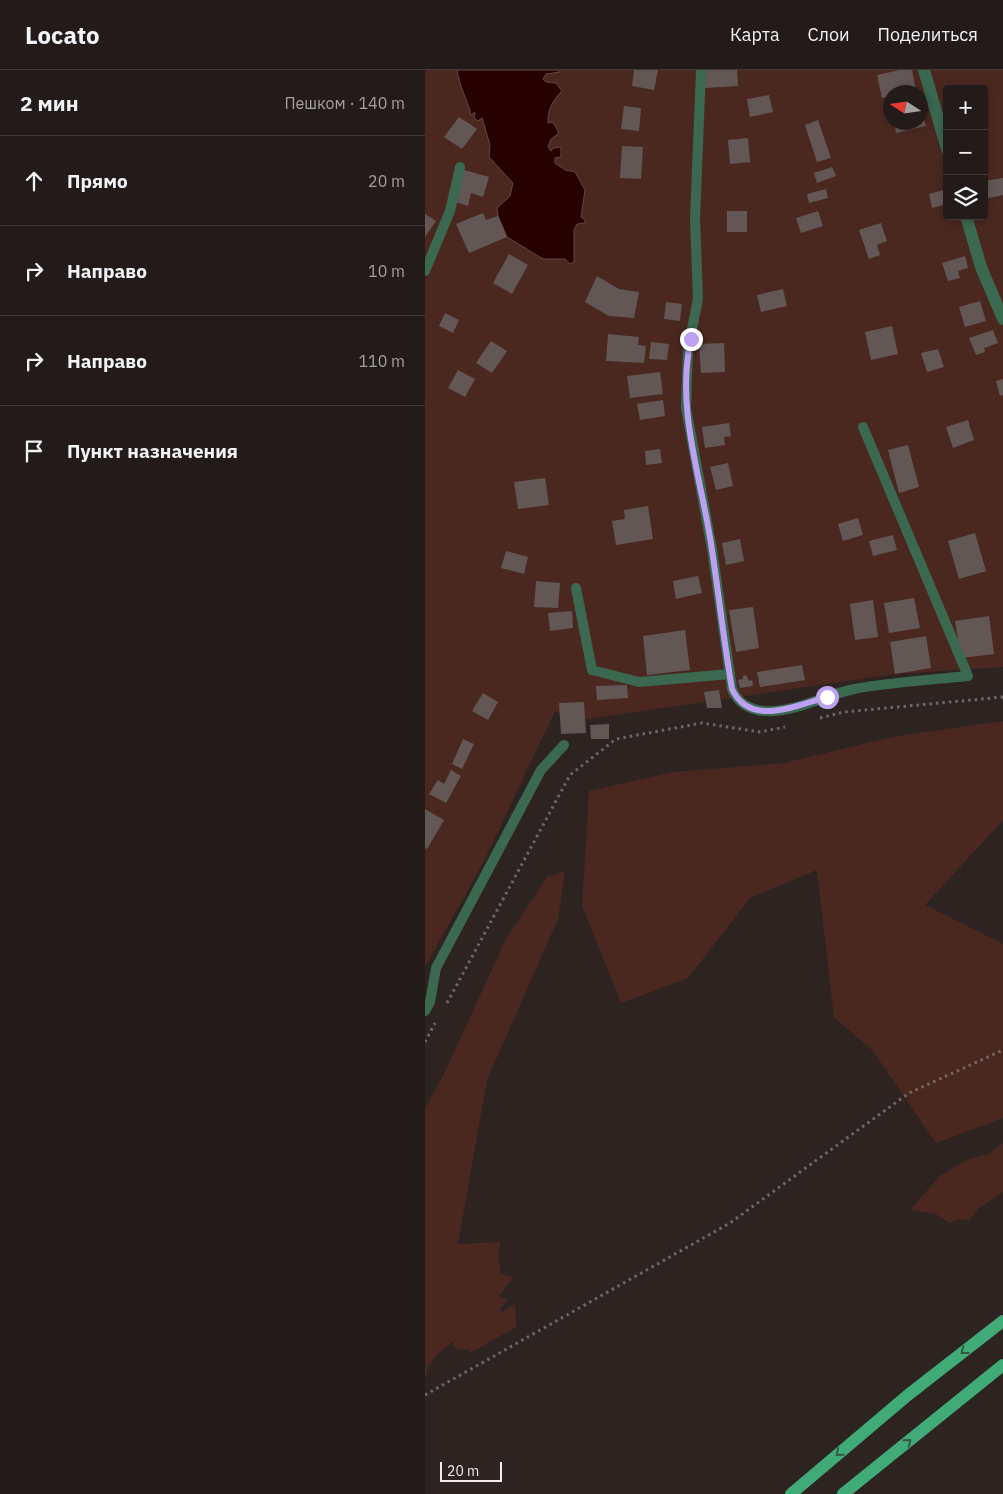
<!DOCTYPE html>
<html lang="ru">
<head>
<meta charset="utf-8">
<style>
  :root { --surface:#221b1a; --page:#2e2827; --text:#f1f3f6; --muted:#a2a1a2; --line:#3f3939 }
  body { margin:0; font-family:"IBM Plex Sans",sans-serif; background:var(--page); color:var(--text) }
  .controls { position:absolute; right:15px; top:15px; display:grid; overflow:hidden; border-radius:5px; box-shadow:0 2px 8px #0003 }
  .controls button { width:45px; height:45px; display:grid; place-items:center; padding:0; border:0; border-bottom:1px solid var(--line); background:var(--surface); color:var(--text); font:25px sans-serif }
  .compass { position:absolute; left:458px; top:15px; width:45px; height:45px; border-radius:50%; background:var(--surface); box-shadow:0 2px 8px #0003; rotate:282deg }
  .scale { position:absolute; left:15px; bottom:12px; width:62px; box-sizing:border-box; padding-left:5px; border:2px solid #f1ebe9; border-top:0; font-size:14px; line-height:18px; white-space:nowrap; color:#f1ebe9; -webkit-text-stroke:4px #2d2422; paint-order:stroke }
  .stop { position:absolute; width:15px; height:15px; margin:-11px; border:4px solid #bca0f2; border-radius:50%; background:#fff }
  .stop.end { background:#bca0f2; border-color:#fff; box-shadow:0 1px 5px #0008 }
  .list { margin:0; padding:0; list-style:none }
  h2 { display:flex; justify-content:space-between; align-items:center; height:65px; margin:0; padding:0 20px; font-size:21px }
  h2 small { font-size:16px; font-weight:400; color:var(--muted) }
  .list li { display:grid; grid-template-columns:32px 1fr auto; gap:15px; align-items:center; box-sizing:border-box; height:90px; padding:0 20px; border-top:1px solid var(--line) }
  .list b { display:block; font-size:19px; white-space:nowrap }
  .list em { font-size:16px; font-style:normal; color:var(--muted) }
  .icon { flex:none; width:28px; height:28px; fill:none; stroke:currentColor; stroke-width:2; stroke-linecap:round; stroke-linejoin:round }
  .map { position:relative; flex:none; width:578px; height:1424px; overflow:hidden }
  header { display:flex; align-items:center; gap:30px; box-sizing:border-box; height:70px; padding:0 25px; background:var(--surface); border-bottom:1px solid var(--line) }
  header strong { font-size:24px }
  nav { display:flex; gap:28px; margin-inline-start:auto; font-size:18px }
  main { display:flex }
  aside { flex:1; background:var(--surface) }
  .map>svg:first-child { display:block }
  .green { fill:#4a2820; fill-rule:evenodd }
  .water { fill:#270000; stroke:#644646 }
  .building { fill:#625755 }
  .lines { fill:none; stroke-linecap:round; stroke-linejoin:round }
  .path { stroke:#706866; stroke-width:3; stroke-dasharray:2.5 4; stroke-linecap:butt }
  .service { stroke:#3a6950; stroke-width:10 }
  .minor { stroke:#3a6950; stroke-width:12 }
  .primary { stroke:#40ab77; stroke-width:12 }
  .oneway { stroke:#355a44 }
  .route { stroke:#bca0f2; stroke-width:6 }
</style>
</head>
<body>
<header>
<strong>Locato</strong>
<nav><a>Карта</a><a>Слои</a><a>Поделиться</a></nav>
</header>
<main>
<aside>
<h2>2 мин<small>Пешком · 140 m</small></h2>
<ul class="list">
<li><svg class="icon" aria-label="ahead" viewBox="0 0 24 24"><path d="M12 20V5M6 11l6-6 6 6"/></svg><div><b>Прямо</b></div><em>20 m</em></li>
<li><svg class="icon" aria-label="right" viewBox="0 0 24 24"><path d="M7 20v-9h11M14 6l5 5-5 5"/></svg><div><b>Направо</b></div><em>10 m</em></li>
<li><svg class="icon" aria-label="right" viewBox="0 0 24 24"><path d="M7 20v-9h11M14 6l5 5-5 5"/></svg><div><b>Направо</b></div><em>110 m</em></li>
<li><svg class="icon" aria-label="arrive" viewBox="0 0 24 24"><path d="M6 21V4h12l-3 4 3 4H6"/></svg><div><b>Пункт назначения</b></div></li>
</ul>
</aside>
<div class="map">
<svg width="578" height="1424" viewBox="0 0 578 1424">
  <rect width="100%" height="100%" fill="#2d2422"/>
  <g class="green">
    <path d="M 0,0 L 578,0 L 578,597 L 470,604 L 149,651 L 130,641 L 58,793 L 0,897 ZM 522,19 L 559,19 L 559,146 L 522,146 ZM 466,22 L 496,22 L 496,52 L 466,52 Z"/>
    <path d="M 578,651 L 578,750 L 500,835 L 578,874 L 578,1048 L 511,1073 L 448,981 L 409,947 L 392,800 L 325,828 L 263,908 L 196,933 L 157,836 L 164,721 L 249,702 L 359,693 L 467,667 Z"/>
    <path d="M 140,801 L 133,849 L 62,1010 L 33,1174 L 75,1172 L 73,1186 L 76,1204 L 88,1207 L 74,1226 L 81,1229 L 81,1232 L 74,1240 L 77,1242 L 90,1234 L 91,1257 L 45,1283 L 43,1279 L 33,1280 L 28,1274 L 31,1270 L 27,1272 C 17,1280 1,1293 1,1307 L 0,1306 L 0,1038 L 19,1004 L 81,869 L 122,807 Z"/>
    <path d="M 578,1073 L 578,1122 L 554,1138 L 544,1150 L 535,1149 L 524,1153 L 511,1144 L 485,1140 L 515,1106 L 543,1089 L 564,1084 Z"/>
  </g>
  <path class="water" d="M 32,0 L 132,0 L 135,2 L 121,4 L 118,9 L 121,12 L 131,13 L 137,21 C 128,30 122,40 123,53 L 128,52 L 134,63 L 126,69 L 123,77 L 126,81 L 128,78 L 136,77 L 136,87 L 130,88 L 130,93 L 140,100 L 150,102 L 160,120 L 156,147 L 160,150 L 160,153 L 152,154 L 149,160 L 149,192 L 145,194 L 140,189 L 118,189 L 82,167 L 73,146 L 72,138 L 85,126 L 88,113 L 64,87 L 65,75 L 57,48 L 53,51 L 49,48 L 50,42 L 46,45 C 42,28 35,19 32,0 Z"/>
  <g class="building">
    <path d="M 209,0 L 233,0 L 229,20 L 207,16 Z"/>
    <path d="M 278,0 L 312,0 L 313,16 L 280,18 Z"/>
    <path d="M 475,0 L 487,0 L 491,21 L 466,22 L 466,27 L 457,28 L 452,5 Z"/>
    <path d="M 344,25 L 348,42 L 325,47 L 322,29 Z"/>
    <path d="M 199,36 L 216,38 L 214,61 L 196,59 Z"/>
    <path d="M 496,39 L 501,56 L 471,63 L 469,52 L 496,52 Z"/>
    <path d="M 34,47 L 52,59 L 37,79 L 19,67 Z"/>
    <path d="M 393,50 L 406,88 L 392,92 L 380,55 Z"/>
    <path d="M 323,68 L 325,92 L 305,94 L 303,70 Z"/>
    <path d="M 197,76 L 218,77 L 216,109 L 195,108 Z"/>
    <path d="M 407,97 L 411,106 L 392,113 L 389,103 Z"/>
    <path d="M 39,100 L 64,107 L 58,127 L 46,123 L 43,136 L 30,132 Z"/>
    <path d="M 578,108 L 578,125 L 559,129 L 559,111 Z"/>
    <path d="M 401,119 L 403,128 L 384,133 L 382,124 Z"/>
    <path d="M 522,119 L 522,134 L 507,138 L 504,124 Z"/>
    <rect x="302" y="141" width="20" height="21"/>
    <path d="M 393,141 L 398,156 L 376,163 L 371,148 Z"/>
    <path d="M 58,143 L 61,150 L 73,146 L 82,167 L 44,183 L 31,154 Z"/>
    <path d="M 0,144 L 11,151 L 0,167 Z"/>
    <path d="M 456,153 L 462,171 L 452,175 L 455,185 L 444,189 L 434,160 Z"/>
    <path d="M 84,184 L 103,195 L 87,224 L 68,213 Z"/>
    <path d="M 540,186 L 543,198 L 533,201 L 535,208 L 523,211 L 517,193 Z"/>
    <path d="M 172,206 L 194,219 L 214,222 L 209,248 L 184,246 L 160,232 Z"/>
    <path d="M 358,219 L 362,236 L 336,242 L 332,225 Z"/>
    <path d="M 555,231 L 561,251 L 540,257 L 534,237 Z"/>
    <path d="M 241,232 L 257,234 L 255,251 L 239,249 Z"/>
    <path d="M 20,243 L 34,250 L 28,263 L 14,256 Z"/>
    <path d="M 467,256 L 473,284 L 446,290 L 440,262 Z"/>
    <path d="M 568,260 L 573,273 L 559,278 L 560,282 L 551,285 L 544,268 Z"/>
    <path d="M 183,264 L 214,267 L 213,275 L 221,276 L 219,293 L 181,291 Z"/>
    <path d="M 66,271 L 82,281 L 67,303 L 51,293 Z"/>
    <path d="M 226,272 L 244,274 L 242,290 L 224,289 Z"/>
    <path d="M 299,273 L 300,302 L 276,303 L 274,274 Z"/>
    <path d="M 513,279 L 519,297 L 502,302 L 496,283 Z"/>
    <path d="M 33,300 L 50,309 L 40,327 L 23,318 Z"/>
    <path d="M 235,302 L 238,324 L 205,328 L 202,306 Z"/>
    <path d="M 578,309 L 578,325 L 575,326 L 571,311 Z"/>
    <path d="M 238,330 L 240,346 L 215,350 L 212,334 Z"/>
    <path d="M 543,350 L 549,370 L 528,378 L 521,357 Z"/>
    <path d="M 304,353 L 306,366 L 299,367 L 300,375 L 280,378 L 277,357 Z"/>
    <path d="M 483,375 L 494,417 L 474,423 L 463,380 Z"/>
    <path d="M 235,379 L 237,393 L 221,395 L 220,381 Z"/>
    <path d="M 303,393 L 308,416 L 291,420 L 285,397 Z"/>
    <path d="M 120,408 L 124,435 L 93,439 L 89,412 Z"/>
    <path d="M 223,436 L 228,469 L 191,475 L 187,451 L 200,449 L 199,440 Z"/>
    <path d="M 433,448 L 438,465 L 418,471 L 413,454 Z"/>
    <path d="M 550,463 L 561,501 L 534,509 L 523,471 Z"/>
    <path d="M 468,465 L 472,480 L 448,486 L 444,471 Z"/>
    <path d="M 315,469 L 319,491 L 301,495 L 297,473 Z"/>
    <path d="M 81,481 L 103,487 L 99,504 L 76,498 Z"/>
    <path d="M 273,506 L 277,523 L 251,529 L 248,511 Z"/>
    <path d="M 111,511 L 135,513 L 133,538 L 109,537 Z"/>
    <path d="M 489,528 L 495,558 L 464,563 L 459,533 Z"/>
    <path d="M 448,530 L 453,567 L 430,570 L 425,534 Z"/>
    <path d="M 328,537 L 334,578 L 311,582 L 304,540 Z"/>
    <path d="M 147,541 L 148,558 L 125,561 L 123,543 Z"/>
    <path d="M 564,546 L 569,584 L 536,588 L 530,551 Z"/>
    <path d="M 260,560 L 265,600 L 222,605 L 218,566 Z"/>
    <path d="M 501,566 L 506,598 L 470,604 L 465,572 Z"/>
    <path d="M 377,595 L 380,610 L 335,617 L 332,602 Z"/>
    <path d="M 321,605 L 324,611 L 327,610 L 328,616 L 315,618 L 313,610 L 318,609 L 318,606 Z"/>
    <path d="M 202,615 L 203,628 L 172,630 L 171,616 Z"/>
    <path d="M 294,620 L 297,638 L 282,638 L 279,622 Z"/>
    <path d="M 58,623 L 73,632 L 63,650 L 47,641 Z"/>
    <path d="M 159,632 L 161,663 L 136,664 L 134,633 Z"/>
    <path d="M 184,654 L 184,669 L 166,669 L 165,655 Z"/>
    <path d="M 38,669 L 49,674 L 37,699 L 27,694 Z"/>
    <path d="M 26,700 L 36,706 L 21,733 L 4,724 L 13,710 L 19,714 Z"/>
    <path d="M 0,739 L 19,750 L 2,779 L 0,778 Z"/>
  </g>
  <g class="lines">
    <g class="path">
      <path d="M 395,648 L 419,642 L 578,627"/>
      <path d="M 22,933 L 145,705 L 191,669 L 277,653 L 335,662 L 360,657"/>
      <path d="M 0,972 L 10,953"/>
      <path d="M 0,1325 L 305,1153 L 484,1023 L 578,980"/>
    </g>
    <g class="service">
      <path d="M 276,0 L 270,149 L 273,229 L 263,279 L 261,338 L 287,479 L 307,619 C 313,633 325,640 340,641 C 369,643 400,625 429,619 C 466,612 505,610 543,606 L 438,357"/>
      <path d="M 0,201 L 25,141 L 35,97"/>
      <path d="M 151,518 L 167,600 L 214,612 L 305,604"/>
      <path d="M 0,941 L 5,932 L 11,898 L 116,700 L 139,675"/>
    </g>
    <g class="minor">
      <path d="M 499,0 L 522,79"/>
      <path d="M 541,146 L 556,197 L 578,249"/>
    </g>
    <g class="primary">
      <path d="M 366,1424 L 483,1325 L 578,1251"/>
      <path d="M 418,1424 L 578,1295"/>
    </g>
  </g>
  <defs><path id="oneway-chevron" d="M-2-3.5L2.5 0L-2 3.5" fill="none" stroke-width="1.6" stroke-linecap="round" stroke-linejoin="round" transform="scale(1.25)"/></defs>
  <g class="oneway">
    <use href="#oneway-chevron" transform="translate(539 1281) rotate(142)"/>
    <use href="#oneway-chevron" transform="translate(483 1372) rotate(-39)"/>
    <use href="#oneway-chevron" transform="translate(414 1383) rotate(140)"/>
  </g>
  <g class="lines">
    <path class="route" d="M 266,269 C 250,340 277,409 287,480 C 294,526 299,573 307,619 C 325,658 372,635 402,627"/>
  </g>
</svg>
<div class="controls">
<button>+</button>
<button>−</button>
<button><svg class="icon" aria-label="layers" viewBox="0 0 24 24"><path d="M12 4l9 5-9 5-9-5zM3 14l9 5 9-5"/></svg></button>
</div>
<svg class="compass" viewBox="-18 -18 36 36"><path d="M0-13l5 13h-10z" fill="#e53935"/><path d="M0 13l5-13h-10z" fill="#a2a1a2"/></svg>
<div class="scale">20 m</div>
<div class="stop" style="left:402px;top:627px"></div>
<div class="stop end" style="left:266px;top:269px"></div>
</div>
</main>
</body>
</html>
